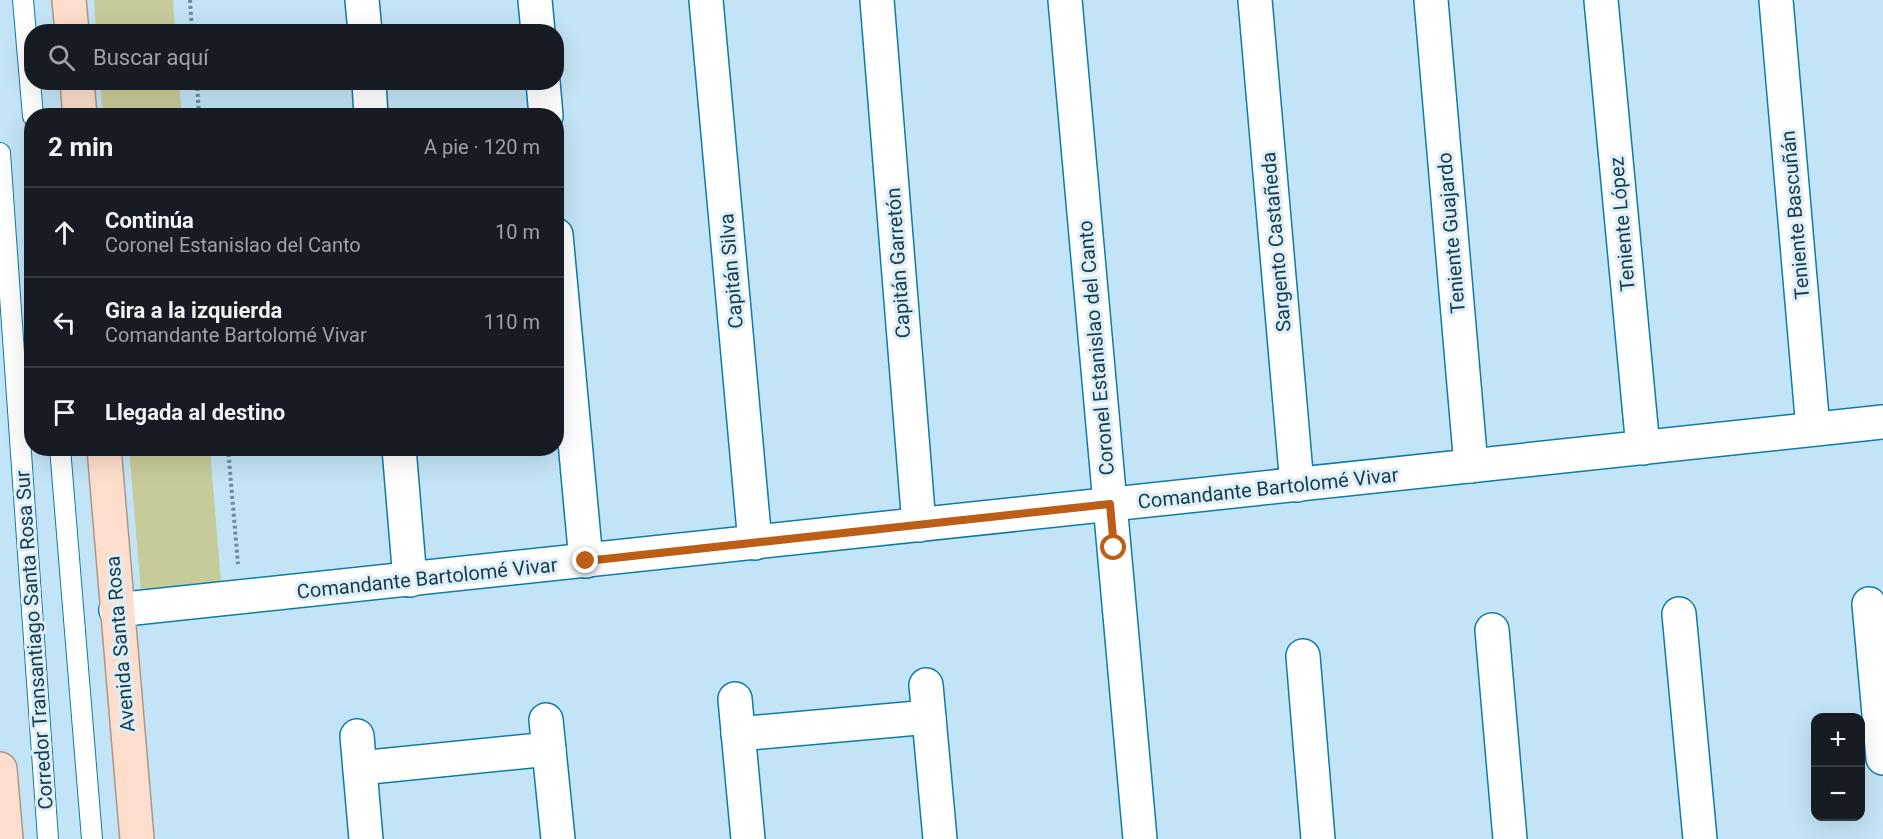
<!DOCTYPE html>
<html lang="es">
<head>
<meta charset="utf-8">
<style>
  :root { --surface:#171b24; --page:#242831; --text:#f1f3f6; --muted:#9ea1a6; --line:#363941 }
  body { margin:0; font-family:Roboto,sans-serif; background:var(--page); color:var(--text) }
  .controls { position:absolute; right:18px; bottom:18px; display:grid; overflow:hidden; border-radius:12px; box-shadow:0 6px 24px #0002 }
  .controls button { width:54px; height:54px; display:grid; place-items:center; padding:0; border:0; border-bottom:2px solid var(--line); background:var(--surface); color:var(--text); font:30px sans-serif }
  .stop { position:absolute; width:18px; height:18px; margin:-14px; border:4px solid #bd5e16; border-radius:50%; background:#fff }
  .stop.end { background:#bd5e16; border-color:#fff; box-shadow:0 2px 6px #0008 }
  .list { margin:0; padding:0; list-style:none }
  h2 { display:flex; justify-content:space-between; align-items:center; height:78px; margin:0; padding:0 24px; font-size:26px }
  h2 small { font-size:20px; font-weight:400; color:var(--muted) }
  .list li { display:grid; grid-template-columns:39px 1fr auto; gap:18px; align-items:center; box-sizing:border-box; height:90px; padding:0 24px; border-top:2px solid var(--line) }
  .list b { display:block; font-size:22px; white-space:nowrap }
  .list p { margin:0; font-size:20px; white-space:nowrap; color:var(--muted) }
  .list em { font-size:20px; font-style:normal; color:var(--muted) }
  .icon { flex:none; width:33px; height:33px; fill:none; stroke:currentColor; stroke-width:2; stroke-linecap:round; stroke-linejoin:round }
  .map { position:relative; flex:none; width:1883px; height:839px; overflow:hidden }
  .search { position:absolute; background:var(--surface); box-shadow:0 6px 24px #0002; left:24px; top:24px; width:540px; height:66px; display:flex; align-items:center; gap:15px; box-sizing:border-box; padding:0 21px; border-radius:24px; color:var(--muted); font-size:22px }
  .panel { position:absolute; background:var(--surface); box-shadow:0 6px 24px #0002; left:24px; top:108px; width:540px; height:348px; border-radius:24px }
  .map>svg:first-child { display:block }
  .park { fill:#c7cb9a }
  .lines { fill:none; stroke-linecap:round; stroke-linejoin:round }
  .service-casing { stroke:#0f7ca5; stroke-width:22 }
  .minor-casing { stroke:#0f7ca5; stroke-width:36 }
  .primary-casing { stroke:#ab9688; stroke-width:36 }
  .path { stroke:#698d9f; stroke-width:4; stroke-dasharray:3 3; stroke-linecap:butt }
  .service { stroke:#fff; stroke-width:20 }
  .minor { stroke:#fff; stroke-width:33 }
  .primary { stroke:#fdddcb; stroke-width:33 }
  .route { stroke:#bd5e16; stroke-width:8 }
  .labels { text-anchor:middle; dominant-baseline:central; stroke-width:6; stroke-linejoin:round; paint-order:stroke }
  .street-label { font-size:20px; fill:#153c4e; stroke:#deeef7 }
</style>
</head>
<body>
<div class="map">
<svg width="1883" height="839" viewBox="0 0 1883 839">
  <rect width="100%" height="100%" fill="#c3e4f6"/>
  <g class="park">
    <path d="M 94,0 L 173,0 L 175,31 L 96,31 Z"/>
    <path d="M 100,83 L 179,83 L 182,115 L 103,115 Z"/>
    <path d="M 129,449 L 210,449 L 221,582 L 141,592 Z"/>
  </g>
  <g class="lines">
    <defs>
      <g id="service">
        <path d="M 23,0 L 33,116"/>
        <path d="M 0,153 L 48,839"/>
        <path d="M 60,448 L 92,839"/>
      </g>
      <g id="minor">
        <path d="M 362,0 L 365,32"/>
        <path d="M 535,0 L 538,32"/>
        <path d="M 706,0 L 755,543"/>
        <path d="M 877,0 L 919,525"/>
        <path d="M 1065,0 L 1140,839"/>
        <path d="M 1255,0 L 1297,485"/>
        <path d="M 1431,0 L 1471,466"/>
        <path d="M 1601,0 L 1643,448"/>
        <path d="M 1776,0 L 1813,429"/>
        <path d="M 369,82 L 371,116"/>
        <path d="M 543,82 L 546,116"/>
        <path d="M 556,235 L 586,561"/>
        <path d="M 399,448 L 410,580"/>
        <path d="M 1869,604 L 1883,758"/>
        <path d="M 116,610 L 1883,422"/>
        <path d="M 1679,614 L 1700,839"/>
        <path d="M 1492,630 L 1510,839"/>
        <path d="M 1303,656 L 1318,839"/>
        <path d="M 926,685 L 940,839"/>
        <path d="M 735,699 L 748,839"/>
        <path d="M 546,720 L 558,839"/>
        <path d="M 738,734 L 929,717"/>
        <path d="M 357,736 L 366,839"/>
        <path d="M 360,768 L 549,749"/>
      </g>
      <g id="primary">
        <path d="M 69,0 L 72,32"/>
        <path d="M 77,82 L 80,116"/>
        <path d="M 104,448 L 137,839"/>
        <path d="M 0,769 L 6,839"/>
      </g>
    </defs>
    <use href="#service" class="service-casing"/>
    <use href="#minor" class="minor-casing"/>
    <use href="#primary" class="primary-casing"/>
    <g class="path">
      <path d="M 190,0 L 192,32"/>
      <path d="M 197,82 L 199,116"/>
      <path d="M 228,448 L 238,564"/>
    </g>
    <use href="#service" class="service"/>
    <use href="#minor" class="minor"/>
    <use href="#primary" class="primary"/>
  </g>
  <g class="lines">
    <path class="route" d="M 586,561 L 1110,504 L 1114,548"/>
  </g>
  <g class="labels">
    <g class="street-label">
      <text transform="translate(1795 215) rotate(-95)">Teniente Bascuñán</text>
      <text transform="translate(1622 224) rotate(-95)">Teniente López</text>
      <text transform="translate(1451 233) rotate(-95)">Teniente Guajardo</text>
      <text transform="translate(1276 242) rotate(-95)">Sargento Castañeda</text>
      <text transform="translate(898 263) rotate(-94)">Capitán Garretón</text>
      <text transform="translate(731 271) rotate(-95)">Capitán Silva</text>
      <text transform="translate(1096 348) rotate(-95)">Coronel Estanislao del Canto</text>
      <text transform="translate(1268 488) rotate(-6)">Comandante Bartolomé Vivar</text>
      <text transform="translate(427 578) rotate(-6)">Comandante Bartolomé Vivar</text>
      <text transform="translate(34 640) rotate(-94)">Corredor Transantiago Santa Rosa Sur</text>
      <text transform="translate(120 644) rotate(-95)">Avenida Santa Rosa</text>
    </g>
  </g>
</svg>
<div class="controls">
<button>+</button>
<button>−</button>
</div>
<div class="stop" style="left:1114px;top:548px"></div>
<div class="stop end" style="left:586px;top:561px"></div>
<div class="search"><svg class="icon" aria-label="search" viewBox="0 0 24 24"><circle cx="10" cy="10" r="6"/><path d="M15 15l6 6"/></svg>Buscar aquí</div>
<section class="panel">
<h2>2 min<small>A pie · 120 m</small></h2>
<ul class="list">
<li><svg class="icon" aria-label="ahead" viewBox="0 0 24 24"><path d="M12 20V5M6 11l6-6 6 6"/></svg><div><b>Continúa</b><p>Coronel Estanislao del Canto</p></div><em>10 m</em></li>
<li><svg class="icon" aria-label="left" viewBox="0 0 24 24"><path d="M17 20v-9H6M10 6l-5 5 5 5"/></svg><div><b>Gira a la izquierda</b><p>Comandante Bartolomé Vivar</p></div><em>110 m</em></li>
<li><svg class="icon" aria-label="arrive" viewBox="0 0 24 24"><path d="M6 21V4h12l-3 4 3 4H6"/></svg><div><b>Llegada al destino</b></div></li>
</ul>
</section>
</div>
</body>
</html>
